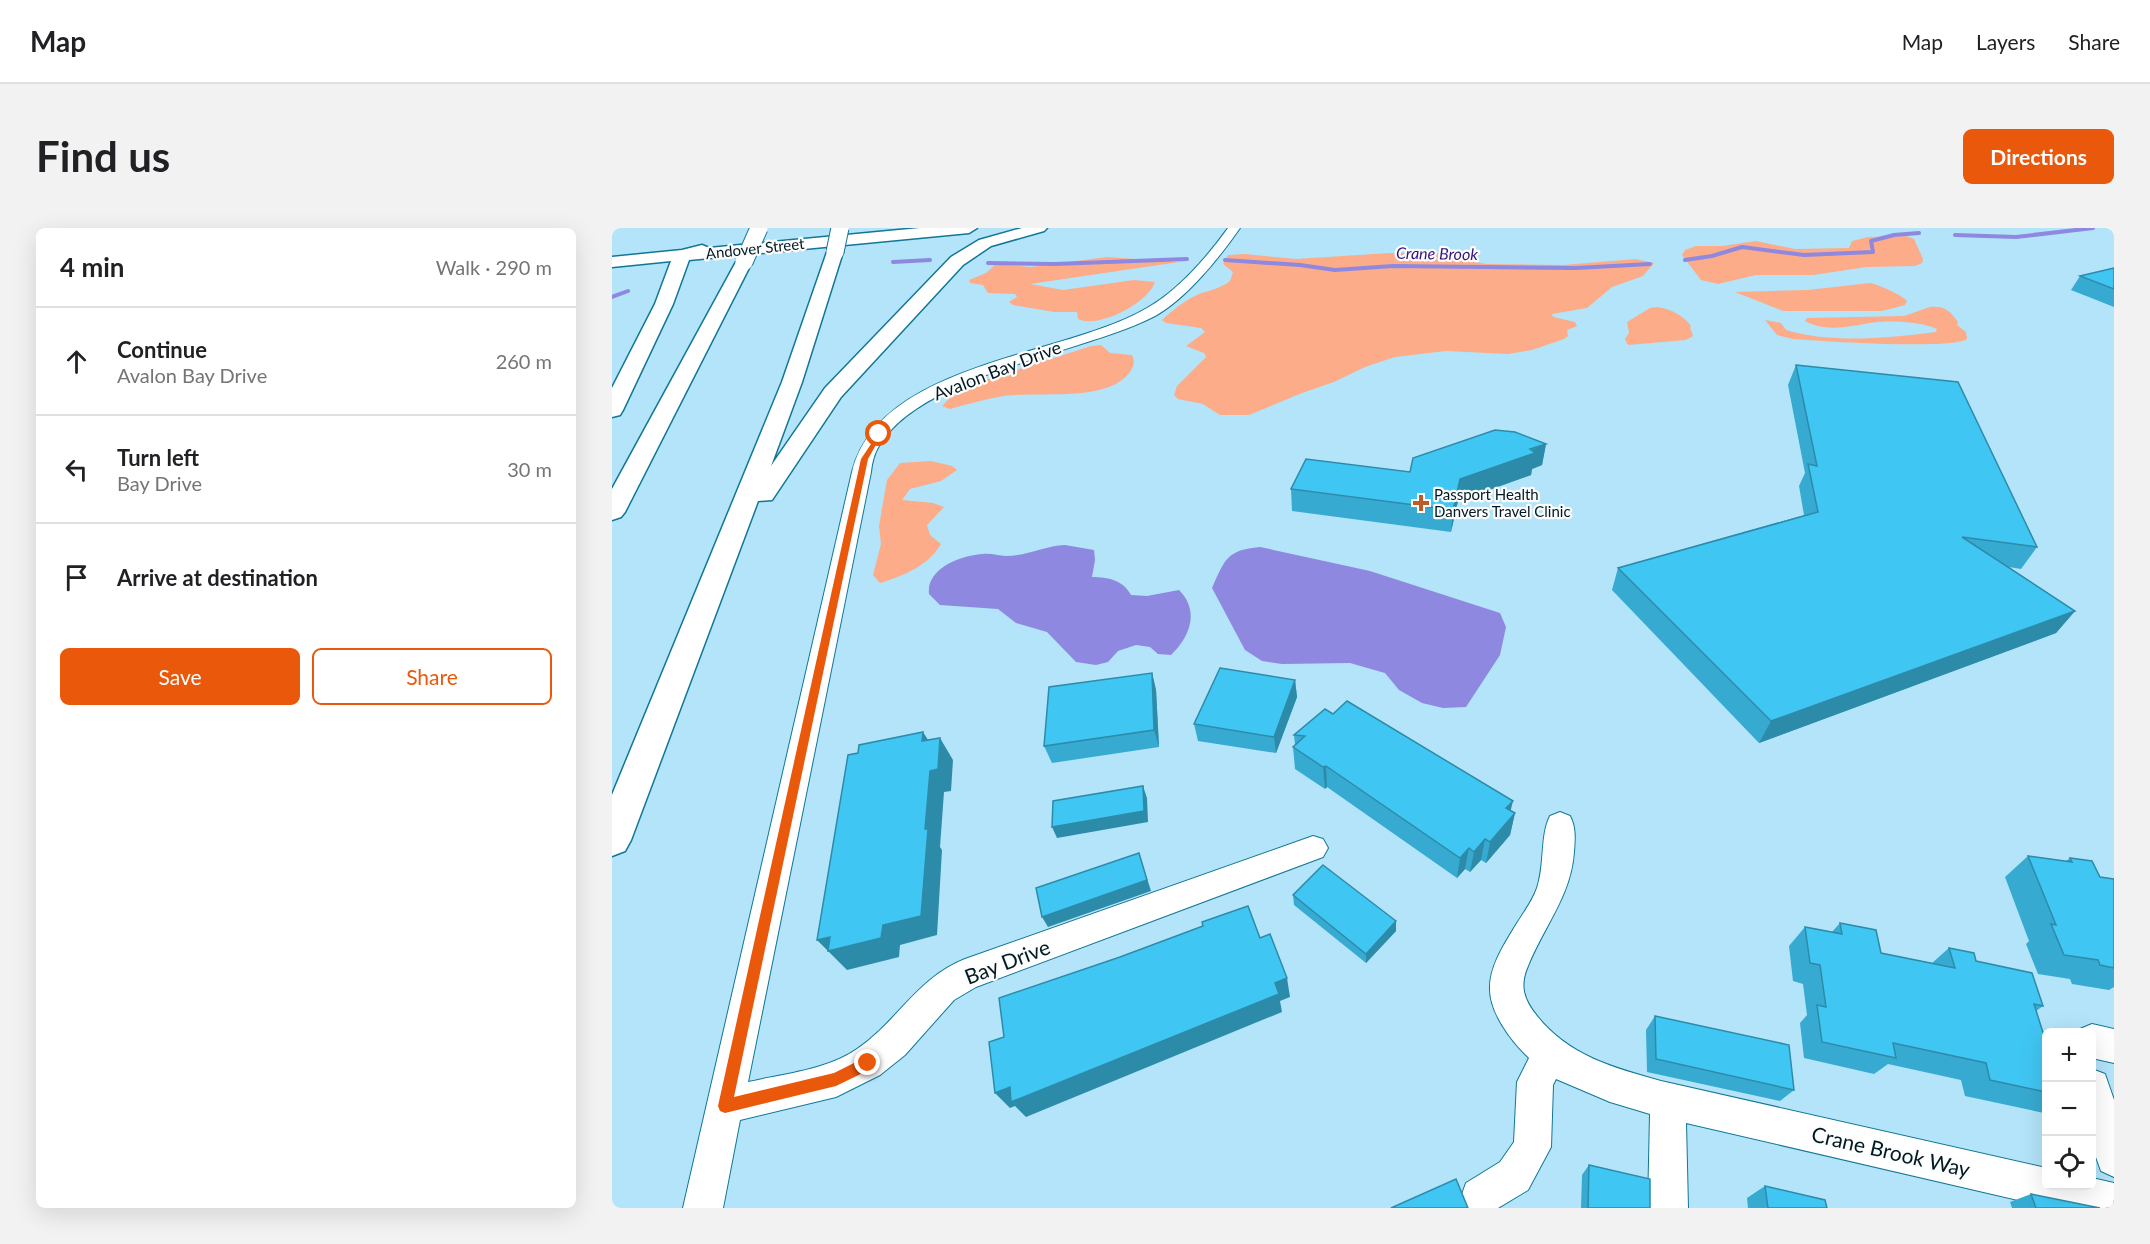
<!DOCTYPE html>
<html lang="en">
<head>
<meta charset="utf-8">
<style>
  :root { --surface:#fff; --page:#f2f2f2; --text:#202124; --muted:#757577; --line:#e0e0e0; --accent:#ea580c }
  body { margin:0; font-family:Lato,sans-serif; background:var(--page); color:var(--text) }
  .controls { position:absolute; right:18px; bottom:18px; display:grid; overflow:hidden; border-radius:9px; box-shadow:0 6px 24px #0002 }
  .controls button { width:54px; height:54px; display:grid; place-items:center; padding:0; border:0; border-bottom:2px solid var(--line); background:var(--surface); color:var(--text); font:30px sans-serif }
  .stop { position:absolute; width:18px; height:18px; margin:-14px; border:4px solid #ea580c; border-radius:50%; background:#fff }
  .stop.end { background:#ea580c; border-color:#fff; box-shadow:0 2px 6px #0008 }
  .list { margin:0; padding:0; list-style:none }
  h2 { display:flex; justify-content:space-between; align-items:center; height:78px; margin:0; padding:0 24px; font-size:26px }
  h2 small { font-size:20px; font-weight:400; color:var(--muted) }
  .list li { display:grid; grid-template-columns:39px 1fr auto; gap:18px; align-items:center; box-sizing:border-box; height:108px; padding:0 24px; border-top:2px solid var(--line) }
  .list b { display:block; font-size:22px; white-space:nowrap }
  .list p { margin:0; font-size:20px; white-space:nowrap; color:var(--muted) }
  .list em { font-size:20px; font-style:normal; color:var(--muted) }
  .actions { display:flex; gap:12px; padding:18px 24px }
  .actions a { flex:1; padding:14px 0; border:2px solid var(--accent); border-radius:9px; text-align:center; font-size:21px; color:var(--accent) }
  .actions .main { background:var(--accent); color:#fff }
  .icon { flex:none; width:33px; height:33px; fill:none; stroke:currentColor; stroke-width:2; stroke-linecap:round; stroke-linejoin:round }
  .map { position:relative; flex:none; width:1502px; height:980px; overflow:hidden; border-radius:9px }
  header { display:flex; align-items:center; gap:36px; box-sizing:border-box; height:84px; padding:0 30px; background:var(--surface); border-bottom:2px solid var(--line) }
  header strong { font-size:28px }
  nav { display:flex; gap:33px; margin-inline-start:auto; font-size:21px }
  .intro { display:flex; align-items:center; justify-content:space-between; box-sizing:border-box; height:144px; padding:0 36px }
  h1 { margin:0; font-size:42px }
  .button { padding:15px 27px; border-radius:9px; background:var(--accent); color:#fff; font-size:21px; font-weight:700 }
  main { display:flex; gap:36px; padding:0 36px }
  aside { flex:1; background:var(--surface); border-radius:9px; box-shadow:0 6px 24px #0002 }
  .map>svg:first-child { display:block }
  .green { fill:#fcac88 }
  .water { fill:#8e88e1 }
  .lines { fill:none; stroke-linecap:round; stroke-linejoin:round }
  .stream { stroke:#8e88e1; stroke-width:4 }
  .minor-casing { stroke:#117796; stroke-width:2 }
  .highway-casing { stroke:#117796; stroke-width:3 }
  .minor { fill:#fff; fill-rule:evenodd }
  .highway { fill:#fff; fill-rule:evenodd }
  .highway-bridge-casing { stroke:#117796; stroke-width:19; stroke-linecap:butt }
  .highway-bridge { stroke:#fff; stroke-width:17 }
  .wall { fill:#37aad1 }
  .shaded-wall { fill:#2d8baa }
  .building { fill:#40c6f3; stroke:#2d8baa; stroke-width:1.5 }
  .route { fill:#ea580c }
  .poi-dot { fill:#be5a24; stroke:#fcfcfc; stroke-width:2 }
  .labels { text-anchor:middle; dominant-baseline:central; stroke-width:4.5; stroke-linejoin:round; paint-order:stroke }
  .far-street-label { font-size:15px; fill:#001a23; stroke:#fcfcfc }
  .far-poi-label { font-size:15px; fill:#001a23; stroke:#fcfcfc; text-anchor:start }
  .far-water-label { font-size:16px; font-style:italic; fill:#32167e; stroke:#fcfcfc }
  .street-label { font-size:18px; fill:#001a23; stroke:#fcfcfc }
  .near-street-label { font-size:21px; fill:#001a23; stroke:#fcfcfc }
</style>
</head>
<body>
<header>
<strong>Map</strong>
<nav><a>Map</a><a>Layers</a><a>Share</a></nav>
</header>
<div class="intro"><h1>Find us</h1><a class="button">Directions</a></div>
<main>
<aside>
<h2>4 min<small>Walk · 290 m</small></h2>
<ul class="list">
<li><svg class="icon" aria-label="ahead" viewBox="0 0 24 24"><path d="M12 20V5M6 11l6-6 6 6"/></svg><div><b>Continue</b><p>Avalon Bay Drive</p></div><em>260 m</em></li>
<li><svg class="icon" aria-label="left" viewBox="0 0 24 24"><path d="M17 20v-9H6M10 6l-5 5 5 5"/></svg><div><b>Turn left</b><p>Bay Drive</p></div><em>30 m</em></li>
<li><svg class="icon" aria-label="arrive" viewBox="0 0 24 24"><path d="M6 21V4h12l-3 4 3 4H6"/></svg><div><b>Arrive at destination</b></div></li>
</ul>
<div class="actions"><a class="main">Save</a><a>Share</a></div>
</aside>
<div class="map">
<svg width="1502" height="980" viewBox="0 0 1502 980">
  <rect width="100%" height="100%" fill="#b3e4f9"/>
  <g class="green">
    <path d="M 1294,8 L 1302,11 L 1311,31 L 1310,35 L 1303,38 L 1255,39 L 1201,47 L 1144,47 L 1106,56 L 1089,52 L 1070,27 L 1073,22 L 1084,18 L 1110,18 L 1144,13 L 1183,21 L 1237,20 L 1240,13 L 1256,9 Z"/>
    <path d="M 778,25 L 832,25 L 848,32 L 875,36 L 951,37 L 1024,31 L 1042,35 L 1031,48 L 1000,59 L 975,80 L 940,86 L 941,89 L 963,94 L 965,98 L 955,102 L 956,108 L 952,111 L 920,122 L 896,126 L 834,123 L 783,129 L 753,139 L 722,154 L 690,165 L 637,187 L 608,187 L 591,176 L 566,171 L 562,167 L 565,158 L 594,129 L 592,125 L 574,118 L 593,104 L 589,100 L 554,95 L 550,92 C 561,82 573,72 587,66 C 598,62 608,61 618,53 L 621,44 L 611,36 L 616,27 L 633,26 L 684,31 Z"/>
    <path d="M 495,29 L 567,34 L 418,56 L 451,62 L 522,52 L 543,54 C 536,75 487,101 466,91 L 465,84 L 442,84 L 401,77 L 397,74 L 405,69 L 403,66 L 376,65 L 371,57 L 358,55 L 357,52 L 374,45 L 384,36 L 419,39 Z"/>
    <path d="M 1258,55 C 1265,56 1290,67 1295,73 L 1293,77 L 1270,83 L 1171,83 L 1123,64 L 1196,62 Z"/>
    <path d="M 1045,79 C 1059,81 1071,87 1079,98 L 1078,100 L 1081,108 L 1074,112 L 1016,117 L 1013,111 L 1017,105 L 1015,94 L 1038,80 Z"/>
    <path d="M 1318,79 C 1333,78 1337,82 1346,94 L 1345,97 L 1354,104 L 1355,111 C 1338,122 1208,113 1181,111 L 1165,107 L 1153,92 L 1169,95 L 1174,102 C 1221,116 1276,110 1324,104 L 1325,101 C 1309,93 1274,92 1257,95 C 1236,99 1213,104 1193,93 L 1195,90 L 1292,88 Z"/>
    <path d="M 489,117 L 498,125 L 520,127 C 523,133 522,138 518,144 C 496,175 425,163 392,168 C 374,171 356,176 338,181 L 330,178 L 337,171 L 364,155 L 479,118 Z"/>
    <path d="M 319,233 L 340,238 L 345,242 L 329,253 L 298,261 L 290,272 L 321,275 L 332,279 L 315,297 L 318,307 L 329,316 C 316,338 291,348 268,355 L 261,347 L 269,316 L 267,298 L 275,252 L 288,235 Z"/>
  </g>
  <g class="water">
    <path d="M 453,317 L 482,322 L 483,332 L 480,349 C 496,349 511,352 519,367 L 535,368 L 567,362 C 588,383 578,409 559,427 L 546,426 L 538,419 L 524,417 L 506,423 L 496,434 L 484,437 L 464,434 L 435,404 L 404,395 L 386,381 L 328,377 L 317,366 C 314,340 350,327 371,326 C 379,325 386,328 394,328 C 414,328 433,318 453,317 Z"/>
    <path d="M 648,319 L 758,343 L 888,385 L 894,399 L 888,427 L 854,479 L 831,480 L 810,475 L 787,462 L 773,445 L 738,435 L 670,436 L 650,433 L 633,422 L 600,360 C 613,331 615,322 648,319 Z"/>
  </g>
  <g class="lines">
    <g class="stream">
      <path d="M 1343,7 L 1404,9 L 1481,0"/>
      <path d="M 613,32 L 688,37 L 723,42 L 781,38 L 964,40 L 1038,36"/>
      <path d="M 1073,32 L 1100,28 L 1130,19 L 1192,27 L 1261,24 L 1259,13 L 1282,7 L 1307,5"/>
      <path d="M 281,34 L 318,32"/>
      <path d="M 376,35 L 443,36 L 575,31"/>
      <path d="M 0,69 L 16,63"/>
    </g>
    <defs>
      <g id="minor">
        <path d="M 616,0 L 628,0 C 608,29 574,71 543,88 C 470,126 309,146 267,218 C 262,226 260,235 259,244 L 136,854 C 171,846 215,842 245,821 C 286,793 305,750 353,731 L 701,608 L 711,611 L 716,620 L 711,629 L 364,759 L 342,772 L 293,827 L 268,847 L 224,869 L 128,892 L 111,980 L 71,980 L 240,244 C 267,134 452,129 535,80 C 567,62 595,29 616,0 Z"/>
        <path d="M 948,584 L 958,588 C 964,599 963,611 962,624 C 959,668 932,698 916,738 C 907,758 912,772 925,788 C 957,828 1002,840 1049,853 L 1434,940 L 1434,958 L 1480,958 L 1480,950 L 1502,955 L 1502,980 L 1440,980 L 1074,895 L 1076,980 L 1036,980 L 1038,886 L 998,874 L 944,851 L 941,857 L 939,919 L 916,962 L 886,980 L 853,980 L 849,969 L 854,955 L 888,934 L 902,914 L 905,854 L 917,830 C 899,813 877,784 878,759 C 878,738 892,717 902,700 C 910,687 920,674 925,660 C 933,637 928,607 938,588 Z"/>
        <path d="M 1480,796 L 1502,801 L 1502,835 L 1480,830 L 1480,804 L 1466,804 L 1468,801 Z"/>
        <path d="M 1480,841 L 1493,846 L 1502,872 L 1502,949 L 1489,943 L 1480,918 Z"/>
      </g>
      <g id="highway">
        <path d="M 308,0 L 365,0 L 357,5 L 77,32 L 61,76 L 11,182 L 8,187 L 0,189 L 0,160 L 43,76 L 59,33 L 0,39 L 0,29 L 70,22 L 90,17 L 97,20 Z"/>
        <path d="M 410,0 L 435,0 L 432,3 L 379,18 L 351,37 L 229,169 L 160,272 L 146,273 L 19,612 L 13,623 L 0,628 L 0,567 L 170,154 L 215,24 L 223,19 L 231,24 L 190,154 L 159,238 L 213,160 L 339,29 L 367,12 Z"/>
        <path d="M 132,29 L 140,34 L 13,284 L 9,289 L 0,292 L 0,261 L 124,34 Z"/>
      </g>
    </defs>
    <use href="#minor" class="minor-casing"/>
    <use href="#highway" class="highway-casing"/>
    <use href="#minor" class="minor"/>
    <use href="#highway" class="highway"/>
    <defs>
      <g id="highway-bridge">
        <path d="M 223,24 L 228,0"/>
        <path d="M 132,34 L 147,0"/>
      </g>
    </defs>
    <use href="#highway-bridge" class="highway-bridge-casing"/>
    <use href="#highway-bridge" class="highway-bridge"/>
  </g>
  <g class="wall">
    <path d="M 1502,40 L 1502,79 L 1459,62 L 1468,48 Z"/>
    <path d="M 1184,137 L 1425,319 L 1409,341 L 1397,339 L 1463,383 L 1444,405 L 1147,515 L 1000,362 L 1006,340 L 1192,287 L 1187,258 L 1193,245 L 1176,157 Z"/>
    <path d="M 934,216 L 930,237 L 920,241 L 919,247 L 846,273 L 839,304 L 680,283 L 679,261 L 798,244 Z"/>
    <path d="M 540,445 L 544,462 L 547,519 L 440,535 L 432,518 Z"/>
    <path d="M 683,452 L 685,469 L 664,525 L 586,513 L 582,496 Z"/>
    <path d="M 721,486 L 903,585 L 898,607 L 874,635 L 869,632 L 858,644 L 853,641 L 845,650 L 715,559 L 713,561 L 683,541 L 681,519 L 683,517 L 682,507 Z"/>
    <path d="M 1416,628 L 1454,633 L 1458,630 L 1488,649 L 1502,651 L 1502,759 L 1497,762 L 1460,756 L 1458,751 L 1426,746 L 1414,716 L 1417,713 L 1393,649 Z"/>
    <path d="M 681,667 L 784,703 L 754,735 L 682,677 Z"/>
    <path d="M 1228,695 L 1269,725 L 1320,735 L 1337,720 L 1364,733 L 1431,778 L 1424,783 L 1434,814 L 1434,884 L 1432,885 L 1353,868 L 1349,852 L 1276,836 L 1262,846 L 1192,830 L 1188,795 L 1195,787 L 1191,756 L 1181,753 L 1177,718 L 1193,699 L 1220,704 Z"/>
    <path d="M 1043,788 L 1182,862 L 1168,873 L 1035,844 L 1034,802 Z"/>
    <path d="M 977,937 L 1038,980 L 969,980 L 970,947 Z"/>
    <path d="M 1153,958 L 1215,980 L 1136,980 L 1135,970 Z"/>
    <path d="M 1419,966 L 1488,980 L 1400,980 L 1398,974 Z"/>
  </g>
  <g class="shaded-wall">
    <path d="M 934,216 L 930,237 L 920,241 L 919,247 L 846,273 L 839,304 L 841,282 L 848,251 Z"/>
    <path d="M 1463,383 L 1444,405 L 1147,515 L 1159,493 Z"/>
    <path d="M 540,445 L 544,462 L 547,519 L 542,502 Z"/>
    <path d="M 683,452 L 685,469 L 664,525 L 662,509 Z"/>
    <path d="M 311,504 L 325,526 L 310,513 Z"/>
    <path d="M 328,510 L 341,532 L 339,563 L 332,564 L 328,619 L 330,622 L 325,707 L 288,717 L 287,729 L 235,742 L 205,712 L 271,697 L 313,601 L 318,543 Z"/>
    <path d="M 714,538 L 715,559 L 713,561 L 711,539 Z"/>
    <path d="M 531,558 L 535,570 L 536,594 L 445,610 L 440,599 Z"/>
    <path d="M 901,573 L 896,593 L 903,585 L 898,607 L 874,635 L 878,614 L 894,580 Z"/>
    <path d="M 873,611 L 869,632 L 858,644 L 862,624 Z"/>
    <path d="M 857,620 L 853,641 L 845,650 L 848,630 Z"/>
    <path d="M 527,625 L 539,663 L 436,699 L 430,689 Z"/>
    <path d="M 784,693 L 784,703 L 754,735 L 754,726 Z"/>
    <path d="M 675,750 L 678,769 L 668,773 L 670,784 L 414,889 L 403,878 L 398,880 L 383,865 Z"/>
  </g>
  <g class="building">
    <path d="M 1502,40 L 1502,61 L 1468,48 Z"/>
    <path d="M 1184,137 L 1346,154 L 1425,319 L 1350,309 L 1463,383 L 1159,493 L 1006,340 L 1206,284 L 1196,236 L 1205,238 Z"/>
    <path d="M 883,202 L 903,204 L 934,216 L 918,221 L 923,225 L 848,251 L 841,282 L 679,261 L 694,231 L 798,244 L 801,230 Z"/>
    <path d="M 608,440 L 683,452 L 662,509 L 582,496 Z"/>
    <path d="M 540,445 L 542,502 L 432,518 L 437,459 Z"/>
    <path d="M 735,473 L 901,573 L 894,580 L 903,585 L 878,614 L 873,611 L 862,624 L 857,620 L 848,630 L 714,538 L 711,539 L 681,519 L 693,508 L 682,507 L 713,481 L 721,486 Z"/>
    <path d="M 311,504 L 310,513 L 328,510 L 326,541 L 318,543 L 313,601 L 316,601 L 309,688 L 271,697 L 269,710 L 216,723 L 218,709 L 205,712 L 236,527 L 246,525 L 247,517 Z"/>
    <path d="M 531,558 L 532,583 L 440,599 L 441,573 Z"/>
    <path d="M 527,625 L 535,652 L 430,689 L 424,660 Z"/>
    <path d="M 1416,628 L 1460,634 L 1458,630 L 1480,633 L 1488,649 L 1502,651 L 1502,740 L 1488,737 L 1486,732 L 1452,727 L 1439,696 L 1444,697 Z"/>
    <path d="M 711,637 L 784,693 L 754,726 L 681,667 Z"/>
    <path d="M 636,678 L 648,710 L 658,706 L 675,750 L 663,755 L 667,766 L 399,874 L 398,859 L 383,865 L 377,814 L 392,809 L 387,770 L 508,729 L 591,698 L 590,694 Z"/>
    <path d="M 1228,695 L 1264,702 L 1269,725 L 1343,740 L 1337,720 L 1362,725 L 1364,733 L 1420,745 L 1431,778 L 1422,776 L 1434,814 L 1434,864 L 1378,852 L 1374,835 L 1281,815 L 1284,830 L 1210,814 L 1205,777 L 1214,779 L 1208,737 L 1198,735 L 1193,699 L 1230,706 Z"/>
    <path d="M 1043,788 L 1177,817 L 1182,862 L 1044,831 Z"/>
    <path d="M 977,937 L 1038,951 L 1038,980 L 976,980 Z"/>
    <path d="M 844,951 L 856,980 L 779,980 Z"/>
    <path d="M 1153,958 L 1213,972 L 1215,980 L 1156,980 Z"/>
    <path d="M 1419,966 L 1488,980 L 1424,980 Z"/>
  </g>
  <path class="route" d="M 267,204 L 270,206 L 256,231 L 122,869 L 222,845 L 256,828 L 261,830 L 263,835 L 261,840 L 224,858 L 113,885 L 108,883 L 106,878 L 249,231 Z"/>
  <path class="poi-dot" d="M806 266h6v6h6v6h-6v6h-6v-6h-6v-6h6z"/>
  <g class="labels">
    <g class="far-street-label">
      <text transform="translate(143 20) rotate(-6)">Andover Street</text>
    </g>
    <g class="far-poi-label">
      <text x="822" y="266">Passport Health<tspan x="822" dy="17">Danvers Travel Clinic</tspan></text>
    </g>
    <g class="far-water-label">
      <text transform="translate(825 25) rotate(1)">Crane Brook</text>
    </g>
    <g class="street-label">
      <text transform="translate(385 142) rotate(-21)">Avalon Bay Drive</text>
    </g>
    <g class="near-street-label">
      <text transform="translate(395 733) rotate(-21)">Bay Drive</text>
      <text transform="translate(1279 923) rotate(13)">Crane Brook Way</text>
    </g>
  </g>
</svg>
<div class="controls">
<button>+</button>
<button>−</button>
<button><svg class="icon" aria-label="locate" viewBox="0 0 24 24"><circle cx="12" cy="12" r="6"/><path d="M12 2v4M12 18v4M2 12h4M18 12h4"/></svg></button>
</div>
<div class="stop" style="left:267px;top:206px"></div>
<div class="stop end" style="left:256px;top:835px"></div>
</div>
</main>
</body>
</html>
